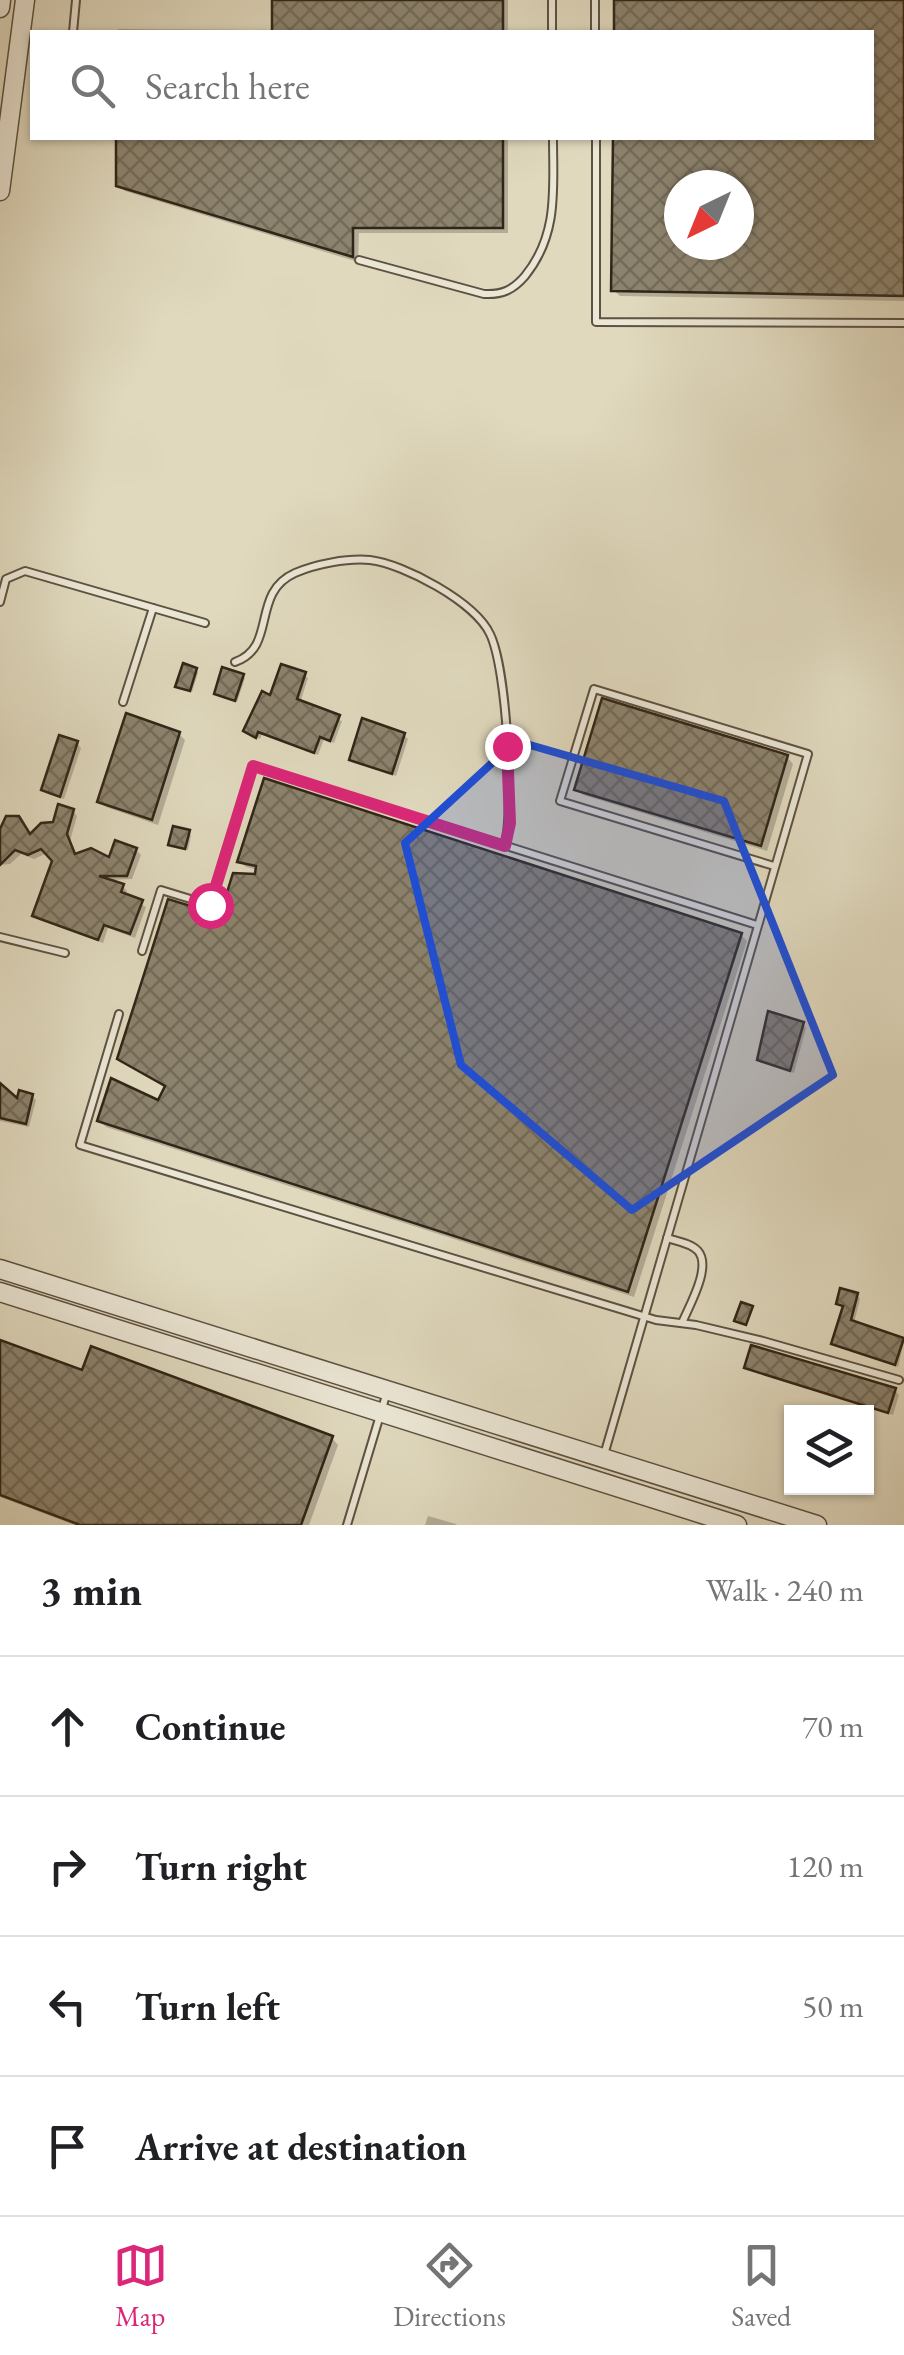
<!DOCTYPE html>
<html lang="en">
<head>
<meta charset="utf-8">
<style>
  :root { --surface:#fff; --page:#f2f2f2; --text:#202124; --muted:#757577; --line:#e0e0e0; --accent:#db2777 }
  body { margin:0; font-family:"EB Garamond",serif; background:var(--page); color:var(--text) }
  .controls { position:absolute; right:30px; bottom:30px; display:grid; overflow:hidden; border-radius:0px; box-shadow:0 2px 8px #0004 }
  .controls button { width:90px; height:90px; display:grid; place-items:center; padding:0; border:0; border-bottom:2px solid var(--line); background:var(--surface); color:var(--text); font:50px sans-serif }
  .compass { position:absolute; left:664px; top:170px; width:90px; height:90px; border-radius:50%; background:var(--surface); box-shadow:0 2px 8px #0004; rotate:223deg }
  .stop { position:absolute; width:30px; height:30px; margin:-22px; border:8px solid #db2777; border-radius:50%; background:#fff }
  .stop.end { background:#db2777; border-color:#fff; box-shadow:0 2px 10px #0008 }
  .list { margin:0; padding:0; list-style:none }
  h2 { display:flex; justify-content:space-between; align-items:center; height:130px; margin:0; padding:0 40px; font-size:42px }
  h2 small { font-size:32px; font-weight:400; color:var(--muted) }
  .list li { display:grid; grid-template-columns:65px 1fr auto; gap:30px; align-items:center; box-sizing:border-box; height:140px; padding:0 40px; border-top:2px solid var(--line) }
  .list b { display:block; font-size:38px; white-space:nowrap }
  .list em { font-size:32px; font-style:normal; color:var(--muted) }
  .icon { flex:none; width:55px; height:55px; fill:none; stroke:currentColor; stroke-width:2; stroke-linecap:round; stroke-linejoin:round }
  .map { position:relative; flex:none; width:904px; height:1525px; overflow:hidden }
  .search { position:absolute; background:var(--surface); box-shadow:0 2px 8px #0004; left:30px; right:30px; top:30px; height:110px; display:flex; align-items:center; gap:25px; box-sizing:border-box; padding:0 35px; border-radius:0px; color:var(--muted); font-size:38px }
  .sheet { height:690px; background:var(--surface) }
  nav { display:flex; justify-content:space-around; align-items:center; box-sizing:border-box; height:140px; border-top:2px solid var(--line); background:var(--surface); font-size:28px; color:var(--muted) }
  nav a { display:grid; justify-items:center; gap:5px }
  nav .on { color:var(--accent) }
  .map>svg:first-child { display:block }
  .shadow { fill:#0003; fill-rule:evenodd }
  .building { fill:url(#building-cross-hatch); stroke:#312517; stroke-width:2.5; fill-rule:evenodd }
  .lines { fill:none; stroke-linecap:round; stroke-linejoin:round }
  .service-casing { stroke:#5d5241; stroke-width:10 }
  .tertiary-casing { stroke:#5d5241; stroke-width:21 }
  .service { stroke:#ebe6d5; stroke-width:6 }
  .tertiary { stroke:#ebe6d5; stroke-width:18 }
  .route { stroke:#db2777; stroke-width:12 }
  .marked { fill:#1d4ed8; fill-opacity:0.2; stroke:#1d4ed8; stroke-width:8; stroke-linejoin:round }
</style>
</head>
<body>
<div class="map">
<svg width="904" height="1525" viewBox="0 0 904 1525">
  <defs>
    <pattern id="building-cross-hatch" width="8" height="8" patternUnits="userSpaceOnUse" patternTransform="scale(2.5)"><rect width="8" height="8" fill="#8c836e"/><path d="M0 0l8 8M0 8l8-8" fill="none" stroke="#736b59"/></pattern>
  </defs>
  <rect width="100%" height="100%" fill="#e0d9be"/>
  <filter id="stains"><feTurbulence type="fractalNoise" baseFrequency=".002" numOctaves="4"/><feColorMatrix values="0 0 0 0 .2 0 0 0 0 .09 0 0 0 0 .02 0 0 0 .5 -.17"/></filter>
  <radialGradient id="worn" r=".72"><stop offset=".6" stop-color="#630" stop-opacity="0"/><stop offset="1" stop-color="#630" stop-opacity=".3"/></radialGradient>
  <g class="shadow">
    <path d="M 274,0 L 508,0 L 508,32 L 118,32 L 118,29 L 274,30 Z"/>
    <path d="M 617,0 L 904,0 L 904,301 L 620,296 L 613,290 L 615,138 L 872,138 L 872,32 L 616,32 ZM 679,185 L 739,185 L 739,245 L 679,245 Z"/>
    <path d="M 119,138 L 508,138 L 508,233 L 359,233 L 358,262 L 125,191 L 119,185 Z"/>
    <path d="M 196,670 L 198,673 L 192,692 L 181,688 Z"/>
    <path d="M 304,675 L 308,678 L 300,703 L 342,721 L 334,743 L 324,739 L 318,755 L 262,734 L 260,739 L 246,731 L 271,698 Z"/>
    <path d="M 242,676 L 245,678 L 237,702 L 219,696 Z"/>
    <path d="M 179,734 L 185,740 L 158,825 L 106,807 L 99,801 Z"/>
    <path d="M 404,735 L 408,739 L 396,776 L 352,759 Z"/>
    <path d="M 77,743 L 81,748 L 64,799 L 48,794 L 43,789 Z"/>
    <path d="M 787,757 L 793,764 L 767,851 L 583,795 L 577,789 Z"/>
    <path d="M 73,811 L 77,816 L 70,841 L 77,856 L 110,860 L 136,850 L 141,855 L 132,879 L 106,880 L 122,886 L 127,891 L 125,896 L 146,907 L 135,938 L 108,928 L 103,943 L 39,920 L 35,915 L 54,861 L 47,853 L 34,859 L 21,854 L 10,864 L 0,865 L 0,834 L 20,820 L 31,836 Z"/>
    <path d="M 189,833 L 191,835 L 188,850 L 171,845 Z"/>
    <path d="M 240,861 L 741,935 L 747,941 L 634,1297 L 106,1127 L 100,1121 L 159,1103 L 167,1088 L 120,1058 L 222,918 L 257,877 L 258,870 L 246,867 Z"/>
    <path d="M 803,1024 L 806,1028 L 794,1073 L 760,1060 Z"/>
    <path d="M 0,1088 L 18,1103 L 32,1096 L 36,1100 L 29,1127 L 0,1121 Z"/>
    <path d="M 857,1295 L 860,1299 L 854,1323 L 904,1342 L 898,1367 L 834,1343 L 845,1307 L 839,1303 Z"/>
    <path d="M 0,1342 L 83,1373 L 332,1438 L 338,1445 L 309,1525 L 75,1525 L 0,1497 Z"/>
    <path d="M 747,1367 L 895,1390 L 899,1395 L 893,1415 L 751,1371 Z"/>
    <path d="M 428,1516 L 456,1524 L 457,1525 L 425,1525 Z"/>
  </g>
  <g class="building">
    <rect x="272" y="0" width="231" height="32"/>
    <path d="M 614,0 L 904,0 L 904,296 L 611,291 L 613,138 L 872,138 L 872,32 L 614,32 ZM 679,185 L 739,185 L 739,245 L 679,245 Z"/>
    <path d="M 116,138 L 503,138 L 503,228 L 353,228 L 353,257 L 116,186 Z"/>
    <path d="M 183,663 L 197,668 L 190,691 L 175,687 Z"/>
    <path d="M 281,664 L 306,672 L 297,699 L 340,715 L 330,741 L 320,737 L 314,753 L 258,732 L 256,738 L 243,731 L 262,691 L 270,695 Z"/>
    <path d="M 222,667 L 244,674 L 235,701 L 214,694 Z"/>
    <path d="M 602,698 L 788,755 L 761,846 L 574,790 Z"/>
    <path d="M 126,713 L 180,732 L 152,820 L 97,802 Z"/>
    <path d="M 362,718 L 405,733 L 392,774 L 349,760 Z"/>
    <path d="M 59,735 L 78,741 L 60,797 L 41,790 Z"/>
    <path d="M 264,778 L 742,933 L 628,1292 L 97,1121 L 111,1078 L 158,1100 L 165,1086 L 117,1059 L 168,899 L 220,915 L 233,873 L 255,874 L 256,866 L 237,862 Z"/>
    <path d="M 58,804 L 74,809 L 67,834 L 75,854 L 91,848 L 109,857 L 115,840 L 137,848 L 127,876 L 99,876 L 124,884 L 121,892 L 143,900 L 130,934 L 104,925 L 98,940 L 32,916 L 52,861 L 41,849 L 28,855 L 15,850 L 0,865 L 0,829 L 6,816 L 19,816 L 30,834 L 41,823 L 53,822 Z"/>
    <path d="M 173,826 L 190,830 L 185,849 L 168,845 Z"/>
    <path d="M 768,1011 L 804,1022 L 790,1071 L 757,1060 Z"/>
    <path d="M 0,1083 L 17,1098 L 19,1090 L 33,1094 L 26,1124 L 0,1118 Z"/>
    <path d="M 840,1288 L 858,1293 L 851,1320 L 904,1338 L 895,1365 L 831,1344 L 843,1306 L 836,1304 Z"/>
    <path d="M 741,1302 L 753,1306 L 746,1325 L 734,1321 Z"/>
    <path d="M 0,1340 L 82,1370 L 91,1346 L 333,1436 L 301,1525 L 80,1525 L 0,1495 Z"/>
    <path d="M 751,1345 L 896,1388 L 888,1413 L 744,1368 Z"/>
  </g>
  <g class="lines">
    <defs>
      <g id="service">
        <path d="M 552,0 L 552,32"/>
        <path d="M 595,0 L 595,32"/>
        <path d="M 73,32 L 76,0"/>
        <path d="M 596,138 L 596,322 L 904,323"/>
        <path d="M 359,260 L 484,294 C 502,295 513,290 525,276 C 559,234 553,188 553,138"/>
        <path d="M 0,602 L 6,579 L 25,571 L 205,623"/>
        <path d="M 235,662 C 278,647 250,593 295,573 C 316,564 347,558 370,560 C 404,564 475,602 490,634 C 507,669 514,807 505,845"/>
        <path d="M 123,702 L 153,608"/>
        <path d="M 0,937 L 65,953"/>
        <path d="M 142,951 L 161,890 L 210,905 L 253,766 L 757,925"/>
        <path d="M 119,1014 L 80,1145 L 656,1320 L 696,1325 L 763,1341 L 899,1380"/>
        <path d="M 667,1238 C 676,1241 691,1243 698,1251 C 712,1267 689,1306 682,1323"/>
        <path d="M 604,1455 L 808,754 L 594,689 L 560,801 L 774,866"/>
        <path d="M 347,1525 L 387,1392"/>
      </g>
      <g id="tertiary">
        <path d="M 0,8 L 1,0"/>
        <path d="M 0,191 L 25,0"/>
        <path d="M 0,1269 L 817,1525"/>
        <path d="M 0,1292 L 737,1525"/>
      </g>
    </defs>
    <use href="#service" class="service-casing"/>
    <use href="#tertiary" class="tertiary-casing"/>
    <use href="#service" class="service"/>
    <use href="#tertiary" class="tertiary"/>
  </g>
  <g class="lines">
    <path class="route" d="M 210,905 L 253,766 L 505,846 L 510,823 L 507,746"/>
  </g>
  <path class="marked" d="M 516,741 L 724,801 L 833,1075 L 632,1210 L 461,1065 L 405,843 Z"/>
  <rect width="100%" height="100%" filter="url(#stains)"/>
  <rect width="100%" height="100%" fill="url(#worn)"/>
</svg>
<div class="controls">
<button><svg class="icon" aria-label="layers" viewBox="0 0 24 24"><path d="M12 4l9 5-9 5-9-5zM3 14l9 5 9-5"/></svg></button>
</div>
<svg class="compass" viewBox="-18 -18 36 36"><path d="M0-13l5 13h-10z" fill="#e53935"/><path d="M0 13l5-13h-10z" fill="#757577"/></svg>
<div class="stop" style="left:210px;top:905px"></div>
<div class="stop end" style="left:507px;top:746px"></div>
<div class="search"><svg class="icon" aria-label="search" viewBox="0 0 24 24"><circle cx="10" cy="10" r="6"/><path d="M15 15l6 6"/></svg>Search here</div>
</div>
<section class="sheet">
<h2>3 min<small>Walk · 240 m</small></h2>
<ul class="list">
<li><svg class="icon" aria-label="ahead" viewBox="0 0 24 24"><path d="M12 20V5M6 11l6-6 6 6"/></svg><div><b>Continue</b></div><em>70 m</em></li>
<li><svg class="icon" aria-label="right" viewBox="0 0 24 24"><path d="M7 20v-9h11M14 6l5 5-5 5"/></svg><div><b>Turn right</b></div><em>120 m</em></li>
<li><svg class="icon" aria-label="left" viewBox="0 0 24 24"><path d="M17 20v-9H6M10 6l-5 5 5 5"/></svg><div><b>Turn left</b></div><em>50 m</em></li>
<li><svg class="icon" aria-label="arrive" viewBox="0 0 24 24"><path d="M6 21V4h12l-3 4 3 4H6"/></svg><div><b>Arrive at destination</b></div></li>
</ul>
</section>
<nav>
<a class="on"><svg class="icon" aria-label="map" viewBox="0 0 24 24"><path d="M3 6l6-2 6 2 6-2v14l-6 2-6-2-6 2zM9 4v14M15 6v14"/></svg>Map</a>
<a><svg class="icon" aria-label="directions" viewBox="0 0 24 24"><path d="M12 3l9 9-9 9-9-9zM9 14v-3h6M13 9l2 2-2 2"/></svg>Directions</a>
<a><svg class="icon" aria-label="saved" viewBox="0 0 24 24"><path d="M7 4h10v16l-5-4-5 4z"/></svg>Saved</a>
</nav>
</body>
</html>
